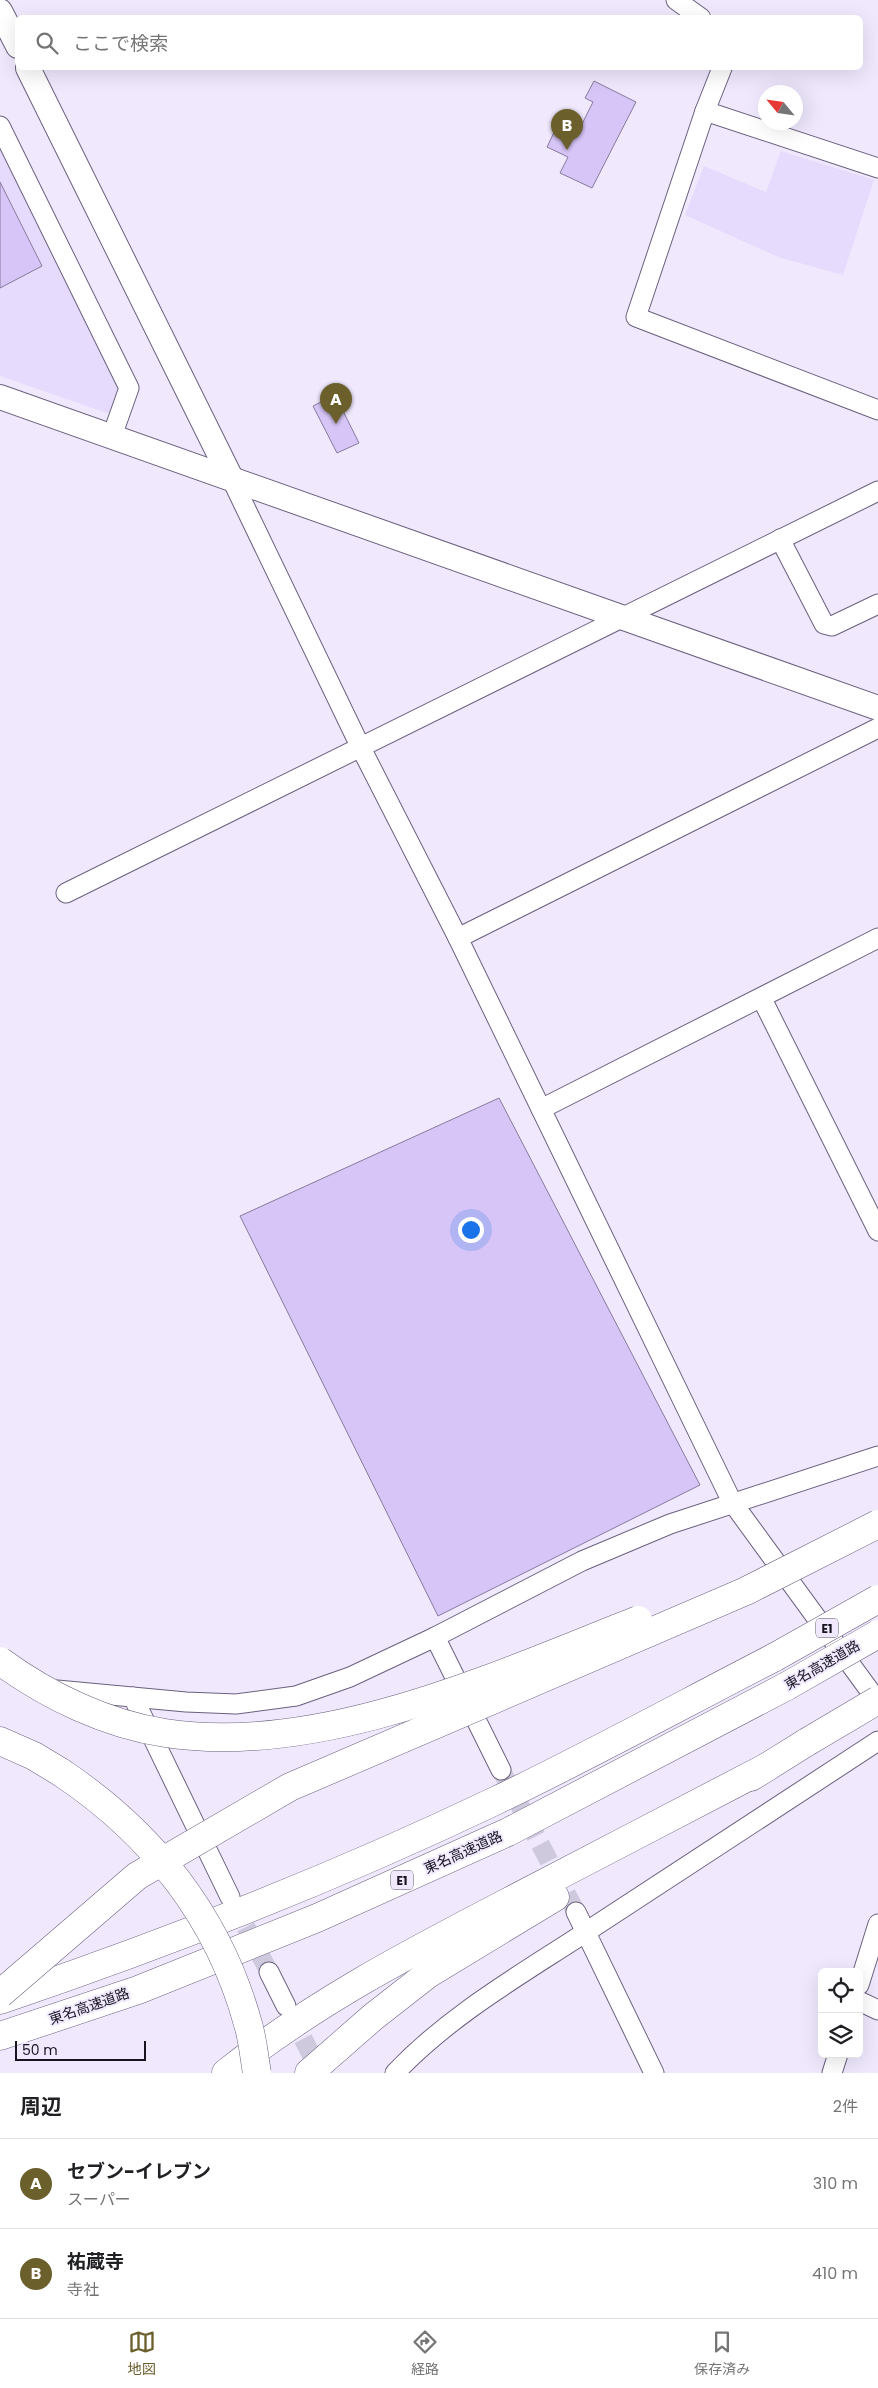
<!DOCTYPE html>
<html lang="ja">
<head>
<meta charset="utf-8">
<style>
  :root { --surface:#fff; --page:#f6f6f6; --text:#202124; --muted:#757577; --line:#e0e0e0; --accent:#6b5f2c }
  body { margin:0; font-family:Poppins,"Noto Sans JP",sans-serif; background:var(--page); color:var(--text) }
  .controls { position:absolute; right:15px; bottom:15px; display:grid; overflow:hidden; border-radius:8px; box-shadow:0 5px 20px #0002 }
  .controls button { width:45px; height:45px; display:grid; place-items:center; padding:0; border:0; border-bottom:1px solid var(--line); background:var(--surface); color:var(--text); font:25px sans-serif }
  .compass { position:absolute; left:758px; top:85px; width:45px; height:45px; border-radius:50%; background:var(--surface); box-shadow:0 5px 20px #0002; rotate:299deg }
  .scale { position:absolute; left:15px; bottom:12px; width:131px; box-sizing:border-box; padding-left:5px; border:2px solid #17131f; border-top:0; font-size:14px; line-height:18px; white-space:nowrap; color:#17131f; -webkit-text-stroke:4px #f0e9fe; paint-order:stroke }
  .you { position:absolute; left:470px; top:1229px; width:18px; height:18px; margin:-12px; border:4px solid #fff; border-radius:50%; background:#1a73e8; box-shadow:0 0 0 8px #1a73e833 }
  .badge { display:grid; place-items:center; width:32px; height:32px; border-radius:50%; background:var(--accent); color:#fff; font-size:16px; font-weight:700 }
  .pin { position:absolute; translate:-50% -41px; filter:drop-shadow(0 1px 2px #0008) }
  .pin::after { content:''; position:absolute; top:26px; width:18px; height:15px; background:inherit; clip-path:polygon(0 0,100% 0,50% 100%) }
  .list { margin:0; padding:0; list-style:none }
  h2 { display:flex; justify-content:space-between; align-items:center; height:65px; margin:0; padding:0 20px; font-size:21px }
  h2 small { font-size:16px; font-weight:400; color:var(--muted) }
  .list li { display:grid; grid-template-columns:32px 1fr auto; gap:15px; align-items:center; box-sizing:border-box; height:90px; padding:0 20px; border-top:1px solid var(--line) }
  .list b { display:block; font-size:19px; white-space:nowrap }
  .list p { margin:0; font-size:16px; white-space:nowrap; color:var(--muted) }
  .list em { font-size:16px; font-style:normal; color:var(--muted) }
  .icon { flex:none; width:28px; height:28px; fill:none; stroke:currentColor; stroke-width:2; stroke-linecap:round; stroke-linejoin:round }
  .map { position:relative; flex:none; width:878px; height:2073px; overflow:hidden }
  .search { position:absolute; background:var(--surface); box-shadow:0 5px 20px #0002; left:15px; right:15px; top:15px; height:55px; display:flex; align-items:center; gap:12px; box-sizing:border-box; padding:0 18px; border-radius:8px; color:var(--muted); font-size:19px }
  .sheet { height:245px; background:var(--surface) }
  nav { display:flex; justify-content:space-around; align-items:center; box-sizing:border-box; height:70px; border-top:1px solid var(--line); background:var(--surface); font-size:14px; color:var(--muted) }
  nav a { display:grid; justify-items:center; gap:2px }
  nav .on { color:var(--accent) }
  .map>svg:first-child { display:block }
  .built { fill:#e6dafd }
  .building { fill:#d7c5f7; stroke:#867b9b }
  .lines { fill:none; stroke-linecap:round; stroke-linejoin:round }
  .minor-tunnel { stroke:#cfc9dd; stroke-width:19; stroke-dasharray:19 9; stroke-linecap:butt }
  .minor-casing { stroke:#6b607f; stroke-width:21 }
  .tertiary-casing { stroke:#6b607f; stroke-width:26 }
  .motorway-casing { stroke:#6b607f; stroke-width:29 }
  .minor { stroke:#fff; stroke-width:19 }
  .tertiary { stroke:#fff; stroke-width:24 }
  .motorway { stroke:#fff; stroke-width:28 }
  .motorway-bridge-casing { stroke:#6b607f; stroke-width:29; stroke-linecap:butt }
  .motorway-bridge { stroke:#fff; stroke-width:28 }
  .labels { text-anchor:middle; dominant-baseline:central; stroke-width:4; stroke-linejoin:round; paint-order:stroke }
  .shield { fill:#f0e9fe; stroke:#585362; stroke-width:1 }
  .shield-label { font-size:12px; font-weight:bold; fill:#17131f }
  .street-label { font-size:14px; fill:#17131f; stroke:#f0e9fe }
</style>
</head>
<body>
<div class="map">
<svg width="878" height="2073" viewBox="0 0 878 2073">
  <rect width="100%" height="100%" fill="#f0e9fe"/>
  <g class="built">
    <path d="M 0,148 L 121,389 L 113,412 L 107,413 L 0,376 Z"/>
    <path d="M 781,151 L 874,180 L 843,275 L 778,257 L 685,215 L 704,166 L 766,192 Z"/>
  </g>
  <g class="building">
    <path d="M 594,81 L 636,102 L 592,188 L 560,173 L 568,157 L 547,147 L 559,122 L 578,132 L 593,102 L 585,98 Z"/>
    <path d="M 0,182 L 42,266 L 0,288 Z"/>
    <path d="M 335,395 L 359,443 L 337,453 L 313,406 Z"/>
    <path d="M 499,1098 L 700,1485 L 438,1616 L 240,1216 Z"/>
  </g>
  <g class="lines">
    <g class="minor-tunnel">
      <path d="M 501,1770 L 576,1912"/>
      <path d="M 233,1902 L 269,1972"/>
      <path d="M 290,2014 L 321,2073"/>
    </g>
    <defs>
      <g id="minor">
        <path d="M 676,0 L 701,18"/>
        <path d="M 722,68 L 705,111 L 636,317 L 878,410"/>
        <path d="M 705,111 L 878,168"/>
        <path d="M 0,126 L 129,388 L 112,436"/>
        <path d="M 231,478 L 360,746 L 458,938 L 732,1502 L 878,1702"/>
        <path d="M 780,539 L 824,624 L 832,626 L 878,604"/>
        <path d="M 66,893 L 878,491"/>
        <path d="M 458,938 L 878,728"/>
        <path d="M 762,999 L 878,1231"/>
        <path d="M 541,1109 L 878,938"/>
        <path d="M 435,1637 L 501,1770"/>
        <path d="M 57,1690 L 186,1702 L 236,1704 L 296,1696 L 350,1677 L 435,1637 L 582,1561 L 670,1524 L 878,1456"/>
        <path d="M 133,1697 L 230,1897"/>
        <path d="M 576,1912 L 654,2073"/>
        <path d="M 269,1972 L 286,2006"/>
        <path d="M 859,1985 L 878,1924"/>
        <path d="M 859,2001 L 878,2010"/>
        <path d="M 395,2073 C 451,2014 522,1974 589,1930 C 686,1867 782,1804 878,1741"/>
        <path d="M 832,2073 L 838,2054"/>
      </g>
      <g id="tertiary">
        <path d="M 0,11 L 18,46"/>
        <path d="M 28,68 L 231,478"/>
        <path d="M 0,397 L 878,708"/>
      </g>
      <g id="motorway">
        <path d="M 0,1741 L 34,1756 L 62,1773"/>
        <path d="M 751,1777 L 807,1742"/>
        <path d="M 0,2000 C 168,1943 334,1878 495,1801 C 589,1756 682,1705 775,1657"/>
        <path d="M 0,2036 L 138,1990 L 317,1918 L 508,1832 L 787,1686"/>
        <path d="M 226,2073 C 312,2004 408,1954 506,1903 C 593,1858 680,1812 767,1767"/>
        <path d="M 309,2073 L 373,2017 L 428,1974 L 555,1897"/>
      </g>
    </defs>
    <use href="#minor" class="minor-casing"/>
    <use href="#tertiary" class="tertiary-casing"/>
    <use href="#motorway" class="motorway-casing"/>
    <use href="#minor" class="minor"/>
    <use href="#tertiary" class="tertiary"/>
    <use href="#motorway" class="motorway"/>
    <defs>
      <g id="motorway-bridge">
        <path d="M 775,1657 L 878,1599"/>
        <path d="M 0,1661 C 48,1696 106,1724 165,1733 C 321,1757 495,1676 638,1620"/>
        <path d="M 787,1686 L 878,1634"/>
        <path d="M 807,1742 L 878,1700"/>
        <path d="M 62,1773 C 153,1834 219,1918 248,2024 C 253,2040 254,2057 257,2073"/>
        <path d="M 0,1994 L 137,1876 L 290,1787 L 746,1591 L 878,1524"/>
      </g>
    </defs>
    <use href="#motorway-bridge" class="motorway-bridge-casing"/>
    <use href="#motorway-bridge" class="motorway-bridge"/>
  </g>
  <g class="labels">
    <g class="shield">
      <rect x="816" y="1618.5" width="22" height="19" rx="4"/>
      <rect x="391" y="1870.5" width="22" height="19" rx="4"/>
    </g>
    <g class="shield-label">
      <text x="827" y="1628">E1</text>
      <text x="402" y="1880">E1</text>
    </g>
    <g class="street-label">
      <text transform="translate(822 1665) rotate(-30)">東名高速道路</text>
      <text transform="translate(463 1852) rotate(-24)">東名高速道路</text>
      <text transform="translate(89 2006) rotate(-19)">東名高速道路</text>
    </g>
  </g>
</svg>
<div class="controls">
<button><svg class="icon" aria-label="locate" viewBox="0 0 24 24"><circle cx="12" cy="12" r="6"/><path d="M12 2v4M12 18v4M2 12h4M18 12h4"/></svg></button>
<button><svg class="icon" aria-label="layers" viewBox="0 0 24 24"><path d="M12 4l9 5-9 5-9-5zM3 14l9 5 9-5"/></svg></button>
</div>
<svg class="compass" viewBox="-18 -18 36 36"><path d="M0-13l5 13h-10z" fill="#e53935"/><path d="M0 13l5-13h-10z" fill="#757577"/></svg>
<div class="scale">50 m</div>
<div class="you"></div>
<div class="pin badge" style="left:336px;top:424px">A</div>
<div class="pin badge" style="left:567px;top:150px">B</div>
<div class="search"><svg class="icon" aria-label="search" viewBox="0 0 24 24"><circle cx="10" cy="10" r="6"/><path d="M15 15l6 6"/></svg>ここで検索</div>
</div>
<section class="sheet">
<h2>周辺<small>2件</small></h2>
<ul class="list">
<li><span class="badge">A</span><div><b>セブン-イレブン</b><p>スーパー</p></div><em>310 m</em></li>
<li><span class="badge">B</span><div><b>祐蔵寺</b><p>寺社</p></div><em>410 m</em></li>
</ul>
</section>
<nav>
<a class="on"><svg class="icon" aria-label="map" viewBox="0 0 24 24"><path d="M3 6l6-2 6 2 6-2v14l-6 2-6-2-6 2zM9 4v14M15 6v14"/></svg>地図</a>
<a><svg class="icon" aria-label="directions" viewBox="0 0 24 24"><path d="M12 3l9 9-9 9-9-9zM9 14v-3h6M13 9l2 2-2 2"/></svg>経路</a>
<a><svg class="icon" aria-label="saved" viewBox="0 0 24 24"><path d="M7 4h10v16l-5-4-5 4z"/></svg>保存済み</a>
</nav>
</body>
</html>
